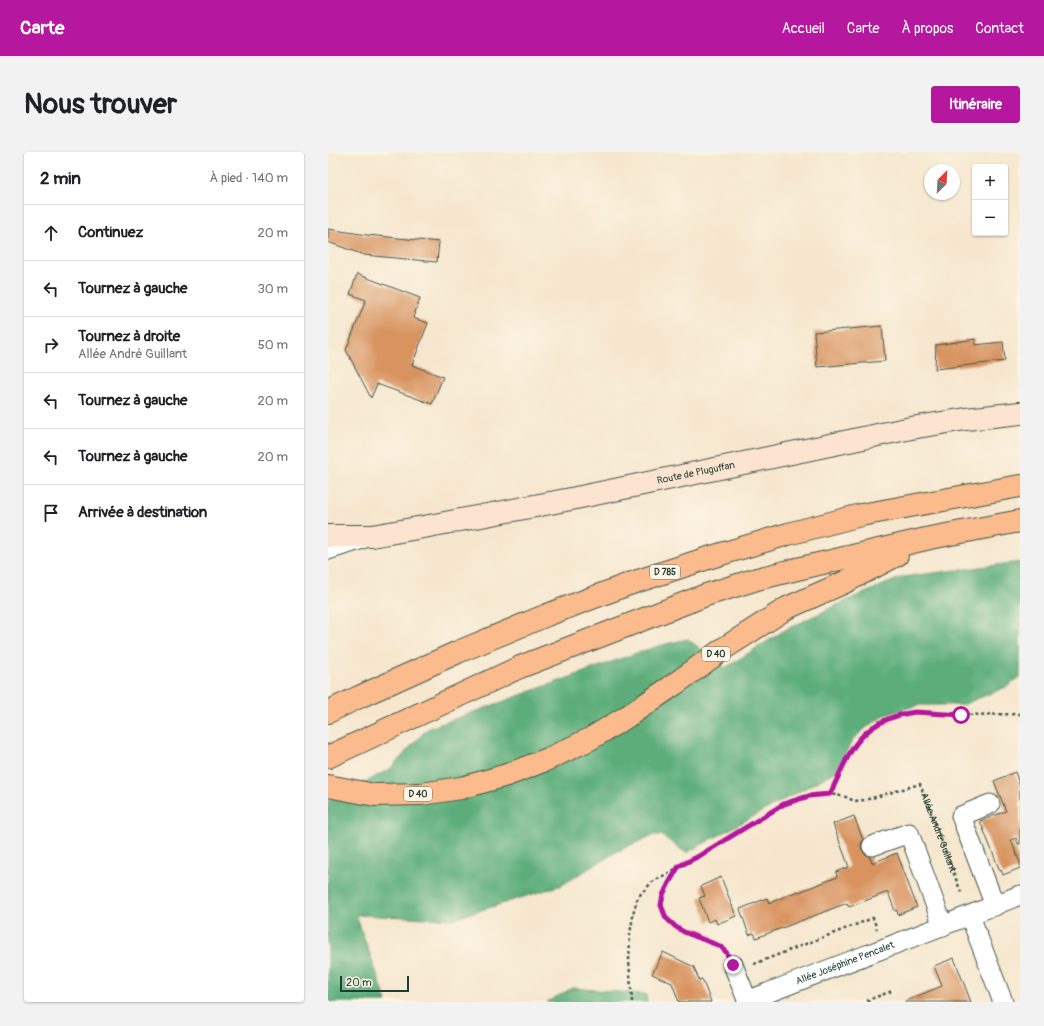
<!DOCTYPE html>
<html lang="fr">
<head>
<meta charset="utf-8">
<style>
  :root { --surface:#fff; --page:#f2f2f2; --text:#202124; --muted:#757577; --line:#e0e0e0; --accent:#b5179e }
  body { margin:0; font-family:Pangolin,sans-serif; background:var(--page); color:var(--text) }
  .controls { position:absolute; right:12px; top:12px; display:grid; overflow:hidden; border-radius:4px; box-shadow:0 1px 3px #0004 }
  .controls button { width:36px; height:36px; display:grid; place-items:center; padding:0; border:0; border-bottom:1px solid var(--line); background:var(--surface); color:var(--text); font:20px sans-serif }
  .compass { position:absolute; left:596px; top:12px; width:36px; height:36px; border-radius:50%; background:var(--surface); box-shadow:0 1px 3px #0004; rotate:24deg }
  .scale { position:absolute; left:12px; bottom:10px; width:69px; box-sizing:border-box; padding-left:4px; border:2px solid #1f3d34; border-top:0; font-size:11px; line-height:14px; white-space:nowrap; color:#1f3d34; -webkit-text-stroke:3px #fcf5e5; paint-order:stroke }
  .stop { position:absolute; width:12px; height:12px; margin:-9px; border:3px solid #b5179e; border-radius:50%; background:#fff }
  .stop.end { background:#b5179e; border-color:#fff; box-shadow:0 1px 4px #0008 }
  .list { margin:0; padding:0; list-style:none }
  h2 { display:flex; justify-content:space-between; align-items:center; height:52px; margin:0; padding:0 16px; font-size:17px }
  h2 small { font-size:13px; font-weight:400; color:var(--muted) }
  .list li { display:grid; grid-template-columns:26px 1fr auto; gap:12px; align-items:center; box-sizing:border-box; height:56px; padding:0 16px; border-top:1px solid var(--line) }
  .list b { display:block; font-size:15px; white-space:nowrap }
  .list p { margin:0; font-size:13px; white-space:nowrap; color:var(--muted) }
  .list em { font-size:13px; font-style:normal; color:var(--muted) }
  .icon { flex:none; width:22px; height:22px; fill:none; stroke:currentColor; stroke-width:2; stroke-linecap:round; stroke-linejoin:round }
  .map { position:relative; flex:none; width:692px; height:850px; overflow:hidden; border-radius:4px }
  header { display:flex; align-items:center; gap:24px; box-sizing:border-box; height:56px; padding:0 20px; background:var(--accent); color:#fff }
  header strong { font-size:19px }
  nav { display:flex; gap:22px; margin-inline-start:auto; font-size:14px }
  .intro { display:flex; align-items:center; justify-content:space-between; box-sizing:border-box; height:96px; padding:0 24px }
  h1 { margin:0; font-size:28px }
  .button { padding:10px 18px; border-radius:4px; background:var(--accent); color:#fff; font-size:14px; font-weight:700 }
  main { display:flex; gap:24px; padding:0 24px }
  aside { flex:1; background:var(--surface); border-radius:4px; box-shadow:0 1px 3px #0004 }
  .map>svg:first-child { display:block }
  .forest { fill:#5cad7a; stroke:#3e7557 }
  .building { fill:#d8935e }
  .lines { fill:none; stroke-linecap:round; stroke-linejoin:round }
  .street-casing { stroke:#3f564b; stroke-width:21 }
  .secondary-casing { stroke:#3f564b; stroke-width:24 }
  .highway-casing { stroke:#3f564b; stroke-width:24 }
  .path { stroke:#3f564b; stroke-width:2.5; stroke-dasharray:3 3; stroke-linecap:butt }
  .street { stroke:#fff; stroke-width:19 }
  .secondary { stroke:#fde4d1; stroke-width:22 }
  .highway { stroke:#fbbb8c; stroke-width:22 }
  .route { stroke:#b5179e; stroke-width:5 }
  .labels { text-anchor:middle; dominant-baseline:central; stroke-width:4; stroke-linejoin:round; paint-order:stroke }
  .shield { fill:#fcf5e5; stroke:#617469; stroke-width:1 }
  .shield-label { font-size:9px; font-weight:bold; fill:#1f3d34 }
  .street-label { font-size:10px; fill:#1f3d34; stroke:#fcf5e5 }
</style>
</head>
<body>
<header>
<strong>Carte</strong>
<nav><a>Accueil</a><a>Carte</a><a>À propos</a><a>Contact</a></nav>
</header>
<div class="intro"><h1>Nous trouver</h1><a class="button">Itinéraire</a></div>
<main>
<aside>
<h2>2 min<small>À pied · 140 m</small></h2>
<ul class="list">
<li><svg class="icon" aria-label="ahead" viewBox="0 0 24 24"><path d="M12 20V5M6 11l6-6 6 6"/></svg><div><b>Continuez</b></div><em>20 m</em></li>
<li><svg class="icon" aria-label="left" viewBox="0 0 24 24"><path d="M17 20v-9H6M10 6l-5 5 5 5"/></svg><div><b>Tournez à gauche</b></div><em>30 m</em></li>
<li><svg class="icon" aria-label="right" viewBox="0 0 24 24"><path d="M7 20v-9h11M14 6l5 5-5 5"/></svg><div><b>Tournez à droite</b><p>Allée André Guillant</p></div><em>50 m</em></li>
<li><svg class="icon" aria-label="left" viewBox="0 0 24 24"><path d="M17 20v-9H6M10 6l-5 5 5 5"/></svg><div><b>Tournez à gauche</b></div><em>20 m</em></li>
<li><svg class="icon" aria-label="left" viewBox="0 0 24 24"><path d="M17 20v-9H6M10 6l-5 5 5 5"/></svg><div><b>Tournez à gauche</b></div><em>20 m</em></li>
<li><svg class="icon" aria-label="arrive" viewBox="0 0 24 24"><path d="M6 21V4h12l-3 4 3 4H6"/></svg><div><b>Arrivée à destination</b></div></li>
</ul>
</aside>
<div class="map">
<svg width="692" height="850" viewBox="0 0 692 850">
  <rect width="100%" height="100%" fill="#fcf5e5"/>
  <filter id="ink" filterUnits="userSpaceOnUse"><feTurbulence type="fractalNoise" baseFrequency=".025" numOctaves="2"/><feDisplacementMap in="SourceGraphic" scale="8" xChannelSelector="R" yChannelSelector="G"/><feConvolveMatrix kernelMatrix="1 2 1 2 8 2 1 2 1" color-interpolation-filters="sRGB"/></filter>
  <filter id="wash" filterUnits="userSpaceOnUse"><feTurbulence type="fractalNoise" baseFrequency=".012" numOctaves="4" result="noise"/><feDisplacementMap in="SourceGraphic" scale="16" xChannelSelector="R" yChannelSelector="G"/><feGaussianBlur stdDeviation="0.9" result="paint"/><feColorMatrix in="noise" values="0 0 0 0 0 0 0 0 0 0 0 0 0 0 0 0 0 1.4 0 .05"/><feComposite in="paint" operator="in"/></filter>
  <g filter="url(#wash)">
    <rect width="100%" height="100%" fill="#f6e6cd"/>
    <g class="forest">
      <path d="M 692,410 L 692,525 L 678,535 L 634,553 L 590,553 L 557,563 L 539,575 L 526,586 L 507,620 L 358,701 L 333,683 L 325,683 L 290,699 L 234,733 L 125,767 L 28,763 L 59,850 L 0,850 L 0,649 L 62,617 L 99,577 L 311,500 L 338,492 L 360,487 L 397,516 L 457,478 L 513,451 L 574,425 Z"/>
      <path d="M 244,836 L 318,842 L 319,850 L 219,850 Z"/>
    </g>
    <g id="blocks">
      <g class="building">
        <path d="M 0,77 L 39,83 L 111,90 L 109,110 L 36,103 L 0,90 Z"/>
        <path d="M 29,122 L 92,146 L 85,166 L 100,171 L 84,213 L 115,225 L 104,252 L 49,232 L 43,246 L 18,198 L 38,148 L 22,142 Z"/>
        <path d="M 554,174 L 557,209 L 489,215 L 486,180 Z"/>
        <path d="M 647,187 L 647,193 L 675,190 L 677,209 L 607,217 L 608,193 Z"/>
        <path d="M 687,620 L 692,634 L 692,692 L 690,692 L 688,686 L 683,688 L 692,711 L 692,716 L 675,723 L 673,718 L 672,719 L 652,669 L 678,659 L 666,629 Z"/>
        <path d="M 526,664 L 535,688 L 533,692 L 534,698 L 537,702 L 541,704 L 544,711 L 569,701 L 589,755 L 570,763 L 569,758 L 567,759 L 560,740 L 521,755 L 519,751 L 428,786 L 426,781 L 421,783 L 412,757 L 439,746 L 441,751 L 470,739 L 471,740 L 509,725 L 508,720 L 521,715 L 505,672 Z"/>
        <path d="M 393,725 L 408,764 L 389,772 L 387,767 L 380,770 L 371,746 L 377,744 L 373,734 Z"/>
        <path d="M 335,800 L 366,815 L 371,828 L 374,827 L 383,850 L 351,850 L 344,831 L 324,822 Z"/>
        <path d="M 626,806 L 643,850 L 577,850 L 577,849 L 614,834 L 606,814 Z"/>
      </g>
    </g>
  </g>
  <g filter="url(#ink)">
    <use href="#blocks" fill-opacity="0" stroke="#3f564b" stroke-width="1"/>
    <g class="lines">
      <defs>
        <g id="street">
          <path d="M 0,398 L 35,387"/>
          <path d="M 662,652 L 633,664 L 667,754"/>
          <path d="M 544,694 L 581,681 L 615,774"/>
          <path d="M 642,764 L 675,850"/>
          <path d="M 405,813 L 420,850"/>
          <path id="s2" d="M 419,849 C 510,813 602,780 692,743"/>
        </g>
        <g id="secondary">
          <path id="s3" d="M 0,384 L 44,384 L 101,374 L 243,347 L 583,276 L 638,267 L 692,261"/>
        </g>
        <g id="highway">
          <path d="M 0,560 L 31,545 L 130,500 L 219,463 L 301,432 L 380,406 L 460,382 L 533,363 L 692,334"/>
          <path d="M 0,605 L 192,515 L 378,443 L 429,427 L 469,417 L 602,386 L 692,369"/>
          <path d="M 0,634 L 47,643 L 93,642 L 133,636 L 179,623 L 220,607 L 262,587 L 300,564 L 347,532 L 395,497 L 459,456 L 515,431 L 569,403"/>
        </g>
      </defs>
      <use href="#street" class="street-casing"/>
      <use href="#secondary" class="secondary-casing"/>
      <use href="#highway" class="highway-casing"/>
      <g class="path">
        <path d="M 502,642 L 510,626 L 518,608 L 527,593 L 539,579 L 550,572 L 568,564 L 588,560 L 633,563 L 692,562"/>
        <path d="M 351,715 C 345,724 337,734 335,745 C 327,776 370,786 392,794 L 394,796"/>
        <path d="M 426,812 L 545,766 L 549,777"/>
        <path id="s1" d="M 304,850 L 301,809 L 302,782 L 306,758 L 310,745 L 324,730 L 371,704 L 456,652 L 481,643 L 502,642 L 518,645 L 526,649 L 537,648 L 592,632 L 634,743"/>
        <path d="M 541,850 L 540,848 L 564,839"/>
      </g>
      <use href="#street" class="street"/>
      <use href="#secondary" class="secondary"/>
      <use href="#highway" class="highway"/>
    </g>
  </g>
  <g class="lines" filter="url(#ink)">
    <path class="route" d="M 405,813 L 398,800 L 392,794 L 356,780 L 348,775 L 338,766 L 333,753 L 335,743 L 341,731 L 351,714 L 371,704 L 456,652 L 481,644 L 502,642 C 510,626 517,607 527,593 C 541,573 564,563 587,560 C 592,560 598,561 602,561 C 613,562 623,562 633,563"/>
  </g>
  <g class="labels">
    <g class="shield">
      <rect x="322" y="413" width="30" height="14" rx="3"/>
      <rect x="374" y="495" width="28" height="14" rx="3"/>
      <rect x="76" y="635" width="28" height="14" rx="3"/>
    </g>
    <g class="shield-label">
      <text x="337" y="420">D 785</text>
      <text x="388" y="502">D 40</text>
      <text x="90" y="642">D 40</text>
    </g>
    <g class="street-label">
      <text stroke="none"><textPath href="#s3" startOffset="374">Route de Pluguffan</textPath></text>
      <text stroke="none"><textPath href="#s1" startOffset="473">Allée André Guillant</textPath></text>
      <text stroke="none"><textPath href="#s2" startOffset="105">Allée Joséphine Pencalet</textPath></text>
    </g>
  </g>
</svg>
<div class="controls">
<button>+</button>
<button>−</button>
</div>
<svg class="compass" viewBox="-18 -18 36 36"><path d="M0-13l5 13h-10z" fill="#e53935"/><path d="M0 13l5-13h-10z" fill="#757577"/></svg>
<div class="scale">20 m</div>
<div class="stop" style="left:633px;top:563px"></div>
<div class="stop end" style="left:405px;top:813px"></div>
</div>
</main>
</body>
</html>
